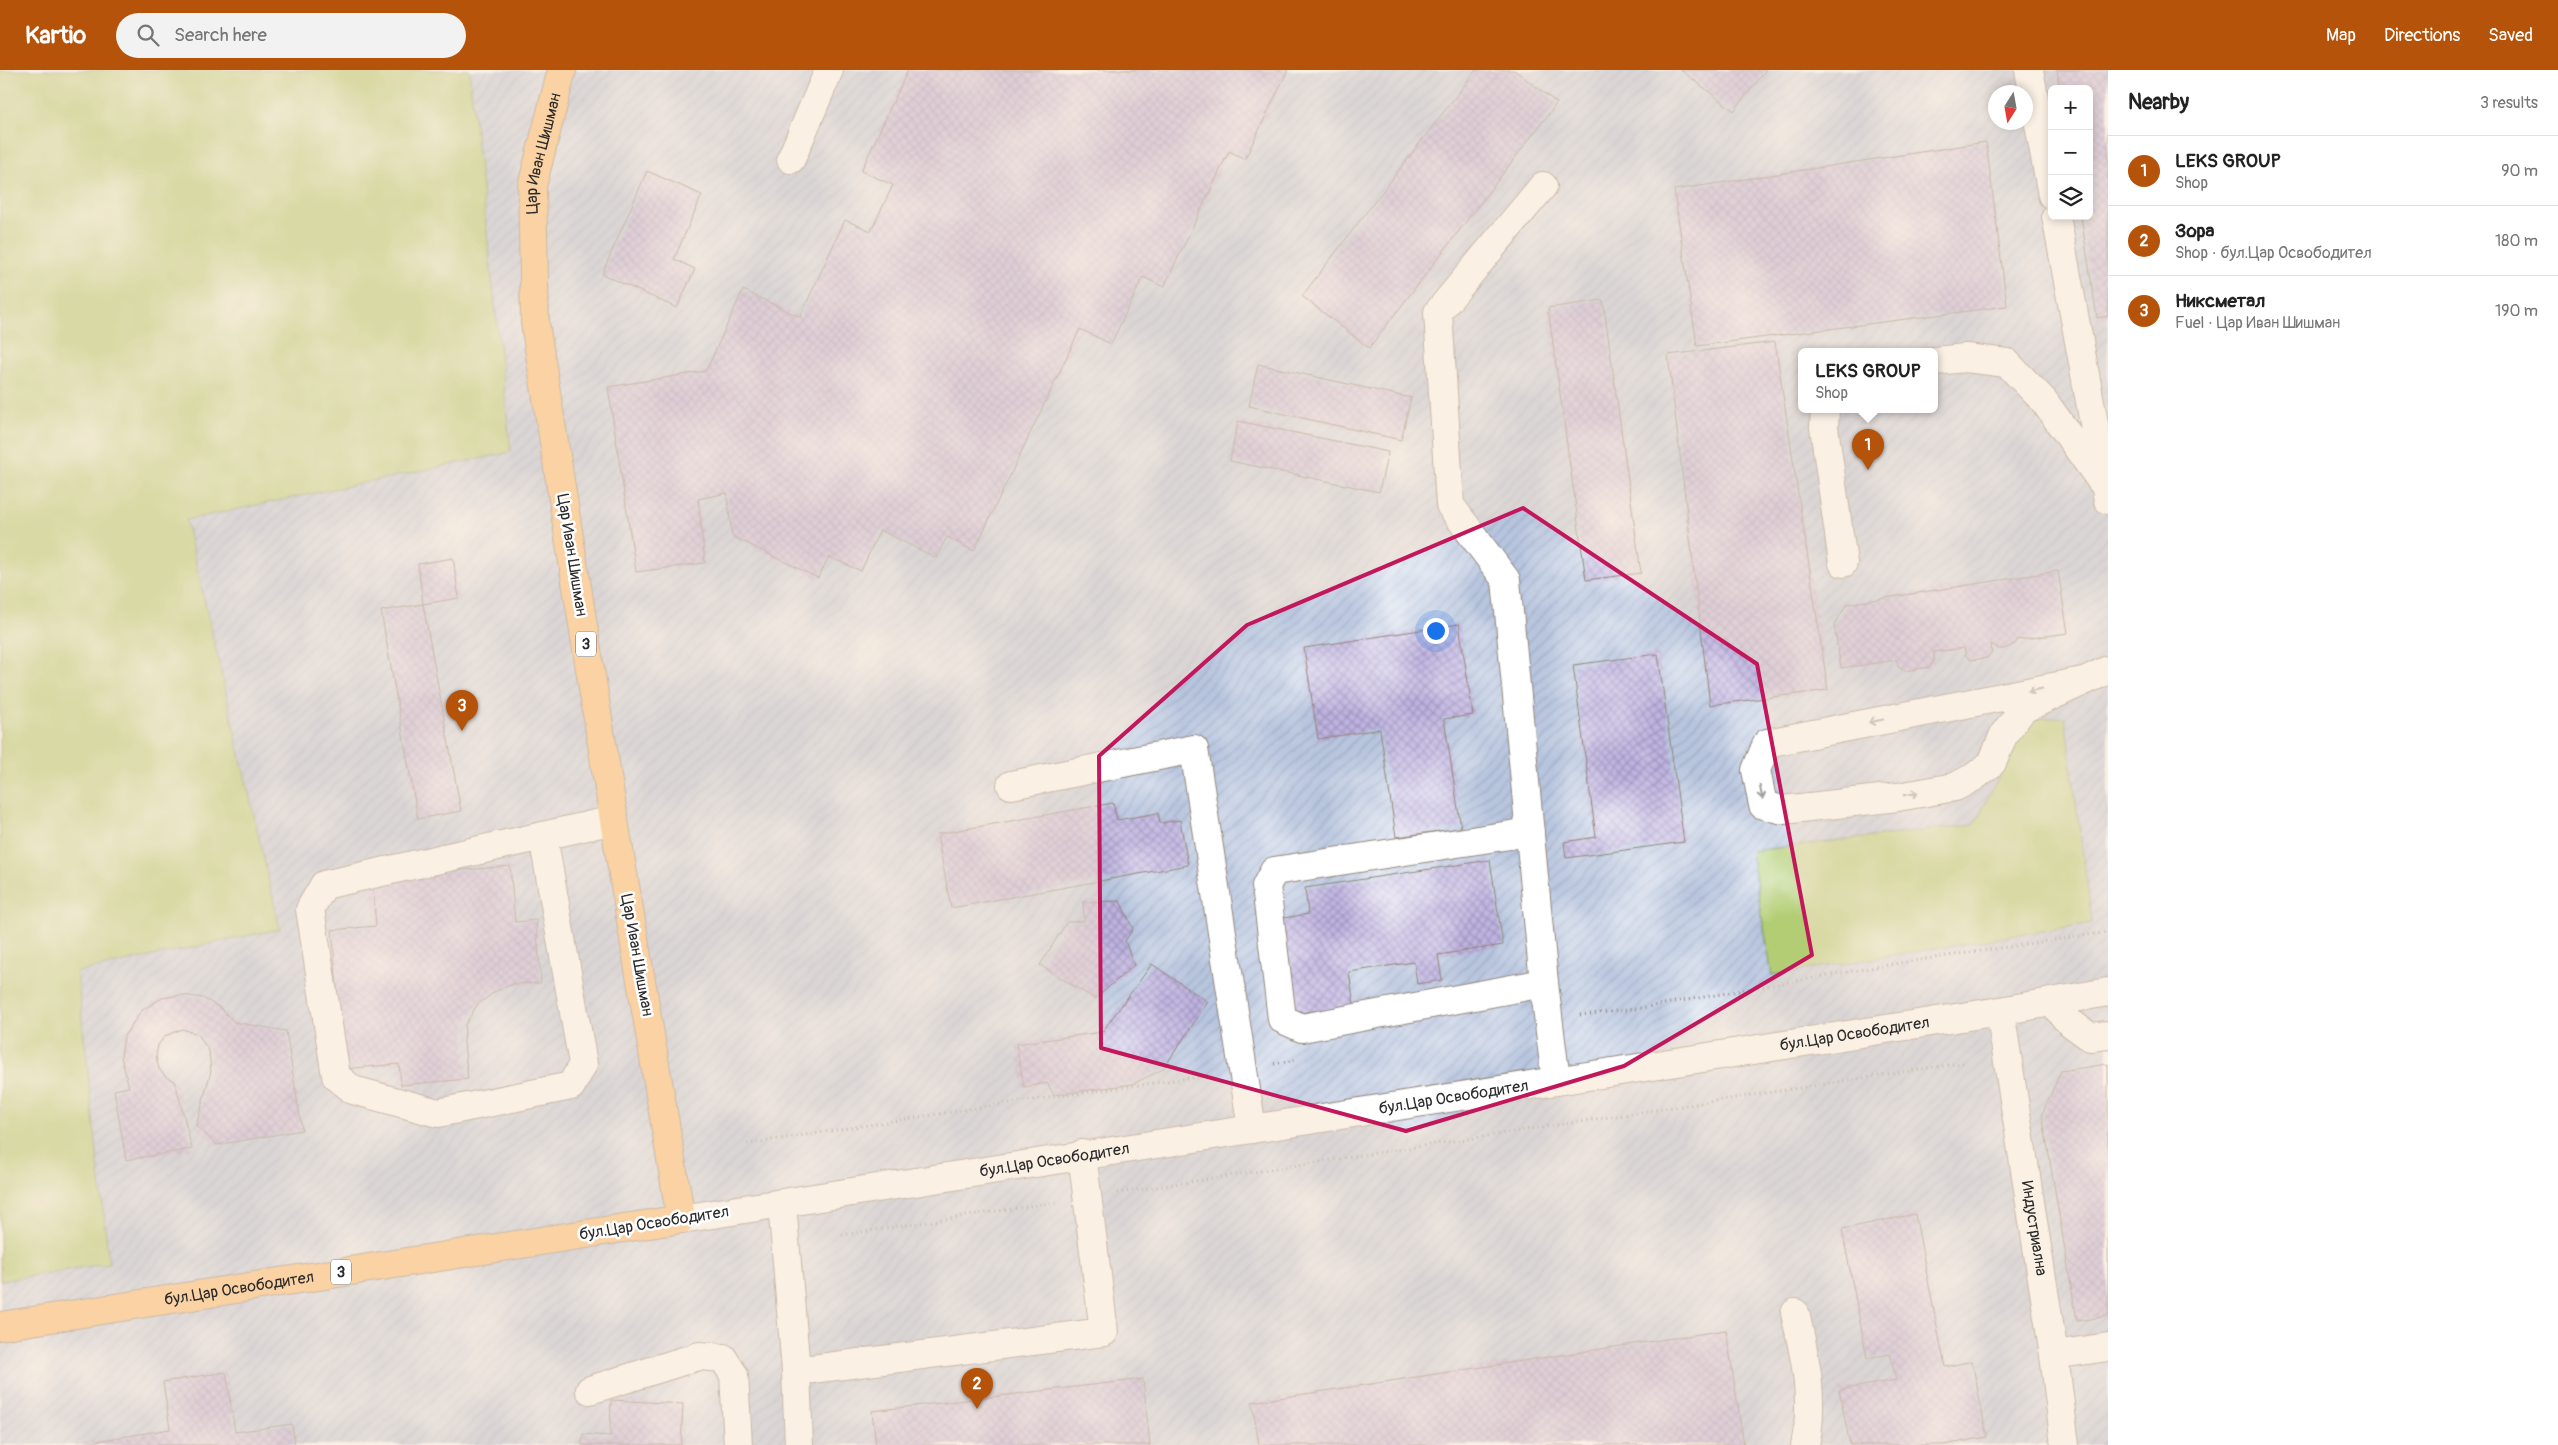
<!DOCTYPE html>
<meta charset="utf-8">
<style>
:root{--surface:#fff;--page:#f2f2f2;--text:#222;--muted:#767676;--line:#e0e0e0;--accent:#b45309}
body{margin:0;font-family:Pangolin,sans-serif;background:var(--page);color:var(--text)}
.controls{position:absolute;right:15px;top:15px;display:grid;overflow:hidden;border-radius:8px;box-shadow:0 2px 8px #0003}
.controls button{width:45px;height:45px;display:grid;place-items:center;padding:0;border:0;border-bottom:1px solid var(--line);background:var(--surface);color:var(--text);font:25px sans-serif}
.compass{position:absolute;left:1988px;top:15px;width:45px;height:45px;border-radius:50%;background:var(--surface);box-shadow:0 2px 8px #0003;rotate:191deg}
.you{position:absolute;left:1435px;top:560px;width:18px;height:18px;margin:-12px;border:4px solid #fff;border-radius:50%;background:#1a73e8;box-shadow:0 0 0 8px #1a73e833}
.badge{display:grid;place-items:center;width:32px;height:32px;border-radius:50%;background:var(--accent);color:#fff;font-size:16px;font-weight:700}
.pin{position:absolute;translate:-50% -41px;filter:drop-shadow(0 1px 2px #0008)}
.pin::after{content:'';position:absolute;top:26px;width:18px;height:15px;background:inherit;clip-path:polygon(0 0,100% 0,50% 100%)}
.popup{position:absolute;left:1798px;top:278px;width:140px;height:65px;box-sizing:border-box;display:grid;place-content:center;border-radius:8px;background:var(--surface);filter:drop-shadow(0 1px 4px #0005);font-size:16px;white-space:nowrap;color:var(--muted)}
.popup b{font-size:19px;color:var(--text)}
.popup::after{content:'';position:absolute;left:50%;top:100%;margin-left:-10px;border:10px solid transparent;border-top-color:var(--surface)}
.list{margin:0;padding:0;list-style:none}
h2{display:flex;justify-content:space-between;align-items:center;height:65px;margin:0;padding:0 20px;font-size:21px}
h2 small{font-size:16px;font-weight:400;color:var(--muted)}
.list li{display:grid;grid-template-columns:32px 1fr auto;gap:15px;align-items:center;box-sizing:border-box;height:70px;padding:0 20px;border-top:1px solid var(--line)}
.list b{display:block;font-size:19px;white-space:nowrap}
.list p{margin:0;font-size:16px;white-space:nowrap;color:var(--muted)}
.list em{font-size:16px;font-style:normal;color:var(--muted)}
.icon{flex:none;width:28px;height:28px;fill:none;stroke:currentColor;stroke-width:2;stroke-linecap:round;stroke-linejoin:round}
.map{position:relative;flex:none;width:2108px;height:1375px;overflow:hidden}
header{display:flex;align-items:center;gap:30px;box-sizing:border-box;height:70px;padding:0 25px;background:var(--accent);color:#fff}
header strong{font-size:24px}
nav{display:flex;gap:28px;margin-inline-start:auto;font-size:18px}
.search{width:350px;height:45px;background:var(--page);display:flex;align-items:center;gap:12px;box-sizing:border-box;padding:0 18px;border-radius:28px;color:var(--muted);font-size:19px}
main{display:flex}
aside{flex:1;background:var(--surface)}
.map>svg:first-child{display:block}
</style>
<header>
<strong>Kartio</strong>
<div class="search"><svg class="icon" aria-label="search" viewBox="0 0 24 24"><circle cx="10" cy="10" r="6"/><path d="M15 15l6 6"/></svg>Search here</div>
<nav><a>Map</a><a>Directions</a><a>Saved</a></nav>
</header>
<main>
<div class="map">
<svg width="2108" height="1375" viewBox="0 0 2108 1375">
<defs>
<pattern id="industrial-furrows" width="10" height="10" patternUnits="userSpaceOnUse" patternTransform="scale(1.25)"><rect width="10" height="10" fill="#b7c5de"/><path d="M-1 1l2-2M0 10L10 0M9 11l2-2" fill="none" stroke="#9ea9bf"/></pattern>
<pattern id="building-cross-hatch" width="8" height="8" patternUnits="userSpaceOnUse" patternTransform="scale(1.25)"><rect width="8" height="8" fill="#bfb3e1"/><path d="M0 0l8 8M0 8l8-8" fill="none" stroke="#9b92b7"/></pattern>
</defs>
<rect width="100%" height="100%" fill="#fff"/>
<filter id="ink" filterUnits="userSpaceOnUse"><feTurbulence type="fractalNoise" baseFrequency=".02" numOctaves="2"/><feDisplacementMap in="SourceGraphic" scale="10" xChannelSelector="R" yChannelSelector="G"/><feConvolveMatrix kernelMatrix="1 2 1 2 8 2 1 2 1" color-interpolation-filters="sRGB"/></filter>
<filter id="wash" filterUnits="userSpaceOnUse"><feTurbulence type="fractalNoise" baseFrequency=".0096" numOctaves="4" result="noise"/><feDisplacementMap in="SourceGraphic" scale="20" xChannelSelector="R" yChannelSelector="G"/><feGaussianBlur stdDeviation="1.12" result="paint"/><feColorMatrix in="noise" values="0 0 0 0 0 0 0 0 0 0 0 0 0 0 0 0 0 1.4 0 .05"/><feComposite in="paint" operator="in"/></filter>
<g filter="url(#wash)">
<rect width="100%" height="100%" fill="#f7e3cd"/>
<!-- industrial -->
<path fill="url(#industrial-furrows)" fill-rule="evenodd" d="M469 0H2108V1375H0V1211L109 1192 77 902 280 859 186 450 511 382ZM2052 19H2089V146H2052ZM1996 22H2026V52H1996ZM1802 281H1934V339H1802Z"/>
<!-- grass -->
<g fill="#b2cd73" stroke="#6e7c4f">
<path d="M0 0H469L511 382 186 450 280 859 77 902 109 1193 0 1211Z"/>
<path d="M2065 647 2092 853 1772 905 1751 781 1974 755 2028 649Z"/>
</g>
<g id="blocks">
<!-- building -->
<g fill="url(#building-cross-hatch)">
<path d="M908 0H1288L1245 89 1229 81 1164 217 1143 207 1111 274 1080 259 974 481 947 467 936 488 880 460 861 501 829 487 818 508 732 466 727 423 698 429 705 493 636 502 608 317 706 301 743 220 800 247 845 150 871 161 893 115 861 101Z"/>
<path d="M1476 0H1514L1557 33 1369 278 1302 226Z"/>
<path d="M1681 0H1766L1734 41Z"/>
<path d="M2057 0H2108V246L2097 248 2081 146H2089V19H2060Z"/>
<path d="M1986 72 2007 236 1697 276 1674 120Z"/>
<path d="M647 101 702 125 674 189 695 199 677 238 602 204Z"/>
<path d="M1603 230 1641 503 1586 510 1548 238Z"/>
<path d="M1775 272 1828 620 1710 635 1668 285Z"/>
<path d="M1258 294 1411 328 1401 370 1249 336Z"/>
<path d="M1238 351 1388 382 1379 422 1230 391Z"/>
<path d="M453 488 459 528 423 534 418 494Z"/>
<path d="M2058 501 2068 563 2017 570 2015 574 2004 579H1999L1991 574 1992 582 1987 588 1971 590 1966 586 1964 578 1934 582V591L1930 597 1905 601 1898 597 1897 590 1841 598 1834 555 1847 534Z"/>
<path d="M423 534 461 741 418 749 381 541Z"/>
<path d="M1459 554 1473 645 1444 649 1461 758 1396 767 1380 659 1318 669 1304 578Z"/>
<path d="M1658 584 1684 772 1566 788 1564 772 1596 767 1573 595Z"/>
<path d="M1113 733 1117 750 1158 743 1160 753 1180 750 1188 795 951 838 937 764Z"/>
<path d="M1490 790 1503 875 1438 885 1442 910 1417 914 1414 892 1349 902 1354 935 1293 944 1278 849 1308 844 1305 818Z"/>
<path d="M510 796 515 852 536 850 541 913 513 914 496 921 477 935 465 955 464 973 468 1009 401 1015 399 994 344 999 332 860 376 856 372 808Z"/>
<path d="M1120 831 1133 859 1125 871 1134 895 1095 929 1040 895 1067 852 1084 851 1083 832Z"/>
<path d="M1152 894 1208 932 1163 999 1133 1014 1054 1025 1047 1013 1024 1017 1016 974 1102 962Z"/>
<path d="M182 925 203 928 219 937 234 952 286 961 302 1060 217 1075 196 1056 211 1001 209 981 198 964 182 959 165 966 158 975 156 986 159 999 166 1007 175 1011 192 1079 126 1090 114 1020 129 1017 121 987 124 966 142 940 162 928Z"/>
<path d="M2108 994V1246L2077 1251 2042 1044 2061 1001Z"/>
<path d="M1915 1144 1945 1297 1972 1291 1987 1367 1944 1375H1850L1839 1320 1896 1310 1890 1284 1867 1288 1842 1159Z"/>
<path d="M1726 1260 1744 1375H1259L1252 1332Z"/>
<path d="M226 1302 235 1362 292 1354 295 1375H73L170 1359 163 1312Z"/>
<path d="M1143 1309 1150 1375H876L872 1341Z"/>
<path d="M611 1330 683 1334 681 1375H582L583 1364 610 1366Z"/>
</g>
</g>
</g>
<g filter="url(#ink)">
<use href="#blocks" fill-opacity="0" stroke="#91877c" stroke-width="1"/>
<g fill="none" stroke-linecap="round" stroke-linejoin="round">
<!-- minor casing -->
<g stroke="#91877c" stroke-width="30">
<g id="minor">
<path d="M2029 0 2052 125"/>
<path d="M791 89 829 0"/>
<path d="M1543 116 1438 242 1450 435 1506 510 1544 913 1556 1011"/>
<path d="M2056 146 2108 430"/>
<path d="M1934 291 1966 288 2007 293 2044 331 2101 411"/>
<path d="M1825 339 1824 357 1843 493"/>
<path d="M2083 611 1767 673 1756 700 1763 735 1783 740 1898 727 1955 717 1974 707 1992 693 2004 664 2023 639 2108 600"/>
<path d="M1011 715 1194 679 1252 1059"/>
<path d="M1530 762 1274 801 1266 816 1282 949 1302 958 1544 913"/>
<path d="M543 766 583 994 571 1016 438 1043 353 1020 336 1006 310 839 324 815 614 750"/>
<path d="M2052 932 2068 951 2090 967 2108 965"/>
<path id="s1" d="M2000 941 2054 1285 2065 1375"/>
<path d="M782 1133 796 1301 799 1375"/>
<path id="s2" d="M681 1149 2000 941 2108 922"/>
<path d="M1795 1243C1805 1286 1815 1331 1805 1375"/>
<path d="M2054 1285 2108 1277"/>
<path d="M796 1301 1104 1262 1082 1084"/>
<path d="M590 1320 699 1286 723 1288 734 1305 738 1375"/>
</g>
</g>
<!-- major casing -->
<g stroke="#91877c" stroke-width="30">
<g id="major">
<path id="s3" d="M0 1256 681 1149 614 750 535 253 532 116 562 0"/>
</g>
</g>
<!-- path -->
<g stroke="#91877c" stroke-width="3" stroke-dasharray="1 4" stroke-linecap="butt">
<path d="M1580 945 1635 939 1893 894 2108 862"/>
<path d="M1274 994 1295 990"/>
<path d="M747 1074 1002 1034 1212 1005"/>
<path d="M1117 1123 1967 992"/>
<path d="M842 1165 1057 1132"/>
</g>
<!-- minor -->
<use href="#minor" stroke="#fff" stroke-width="28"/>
<!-- major -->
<use href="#major" stroke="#fcbd6f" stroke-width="28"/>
</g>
<!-- one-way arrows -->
<defs><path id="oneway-shaft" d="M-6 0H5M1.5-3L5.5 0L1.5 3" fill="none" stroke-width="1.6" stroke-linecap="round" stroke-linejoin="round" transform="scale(1.25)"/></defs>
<g stroke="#a0a0a0">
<use href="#oneway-shaft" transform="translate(2035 620) rotate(169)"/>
<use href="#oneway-shaft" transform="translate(1876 651) rotate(169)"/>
<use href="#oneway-shaft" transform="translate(1761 722) rotate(79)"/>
<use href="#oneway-shaft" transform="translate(1911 724) rotate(-10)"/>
</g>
</g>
<!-- marked area -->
<path d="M0 0H2108V1375H0ZM1523 438 1757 594 1812 885 1624 996 1406 1061 1101 978 1099 686 1247 555Z" fill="#f7e3cd" fill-opacity=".55" fill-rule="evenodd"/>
<path fill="none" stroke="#c2185b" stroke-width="4" stroke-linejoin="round" d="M1523 438 1757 594 1812 885 1624 996 1406 1061 1101 978 1099 686 1247 555Z"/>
<g text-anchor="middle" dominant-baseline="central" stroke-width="5" stroke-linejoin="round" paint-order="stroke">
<!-- shield labels -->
<g fill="#fff" stroke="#6b6b6b" stroke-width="1">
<rect x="576" y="561.5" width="20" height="25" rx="4"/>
<rect x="331" y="1189.5" width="20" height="25" rx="4"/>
</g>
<g font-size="15" font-weight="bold" fill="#2b2b2b">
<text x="586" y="574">3</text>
<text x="341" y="1202">3</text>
</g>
<!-- street labels -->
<g font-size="16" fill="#2b2b2b" stroke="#fff">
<text stroke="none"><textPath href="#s3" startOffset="1768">Цар Иван Шишман</textPath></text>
<text transform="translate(572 485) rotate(81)">Цар Иван Шишман</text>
<text transform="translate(637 885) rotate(80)">Цар Иван Шишман</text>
<text stroke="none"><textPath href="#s2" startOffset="1188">бул.Цар Освободител</textPath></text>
<text stroke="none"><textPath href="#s2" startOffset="782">бул.Цар Освободител</textPath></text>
<text stroke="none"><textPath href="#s2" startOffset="378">бул.Цар Освободител</textPath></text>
<text transform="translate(654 1153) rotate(-9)">бул.Цар Освободител</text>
<text stroke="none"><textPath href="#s1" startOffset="220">Индустриална</textPath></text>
<text stroke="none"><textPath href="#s3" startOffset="242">бул.Цар Освободител</textPath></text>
</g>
</g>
</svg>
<div class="controls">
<button>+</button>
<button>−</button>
<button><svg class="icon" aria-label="layers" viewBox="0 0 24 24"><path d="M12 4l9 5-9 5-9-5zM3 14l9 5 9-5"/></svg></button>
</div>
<svg class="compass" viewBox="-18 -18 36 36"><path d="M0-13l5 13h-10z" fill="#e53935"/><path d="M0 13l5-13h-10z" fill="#767676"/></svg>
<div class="you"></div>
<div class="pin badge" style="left:1868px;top:400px">1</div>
<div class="popup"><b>LEKS GROUP</b>Shop</div>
<div class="pin badge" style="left:977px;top:1339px">2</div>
<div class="pin badge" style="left:462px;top:661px">3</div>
</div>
<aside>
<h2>Nearby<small>3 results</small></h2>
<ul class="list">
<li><span class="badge">1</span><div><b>LEKS GROUP</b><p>Shop</p></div><em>90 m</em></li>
<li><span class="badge">2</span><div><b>Зора</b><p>Shop · бул.Цар Освободител</p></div><em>180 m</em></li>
<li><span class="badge">3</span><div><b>Никсметал</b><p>Fuel · Цар Иван Шишман</p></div><em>190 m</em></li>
</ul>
</aside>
</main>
